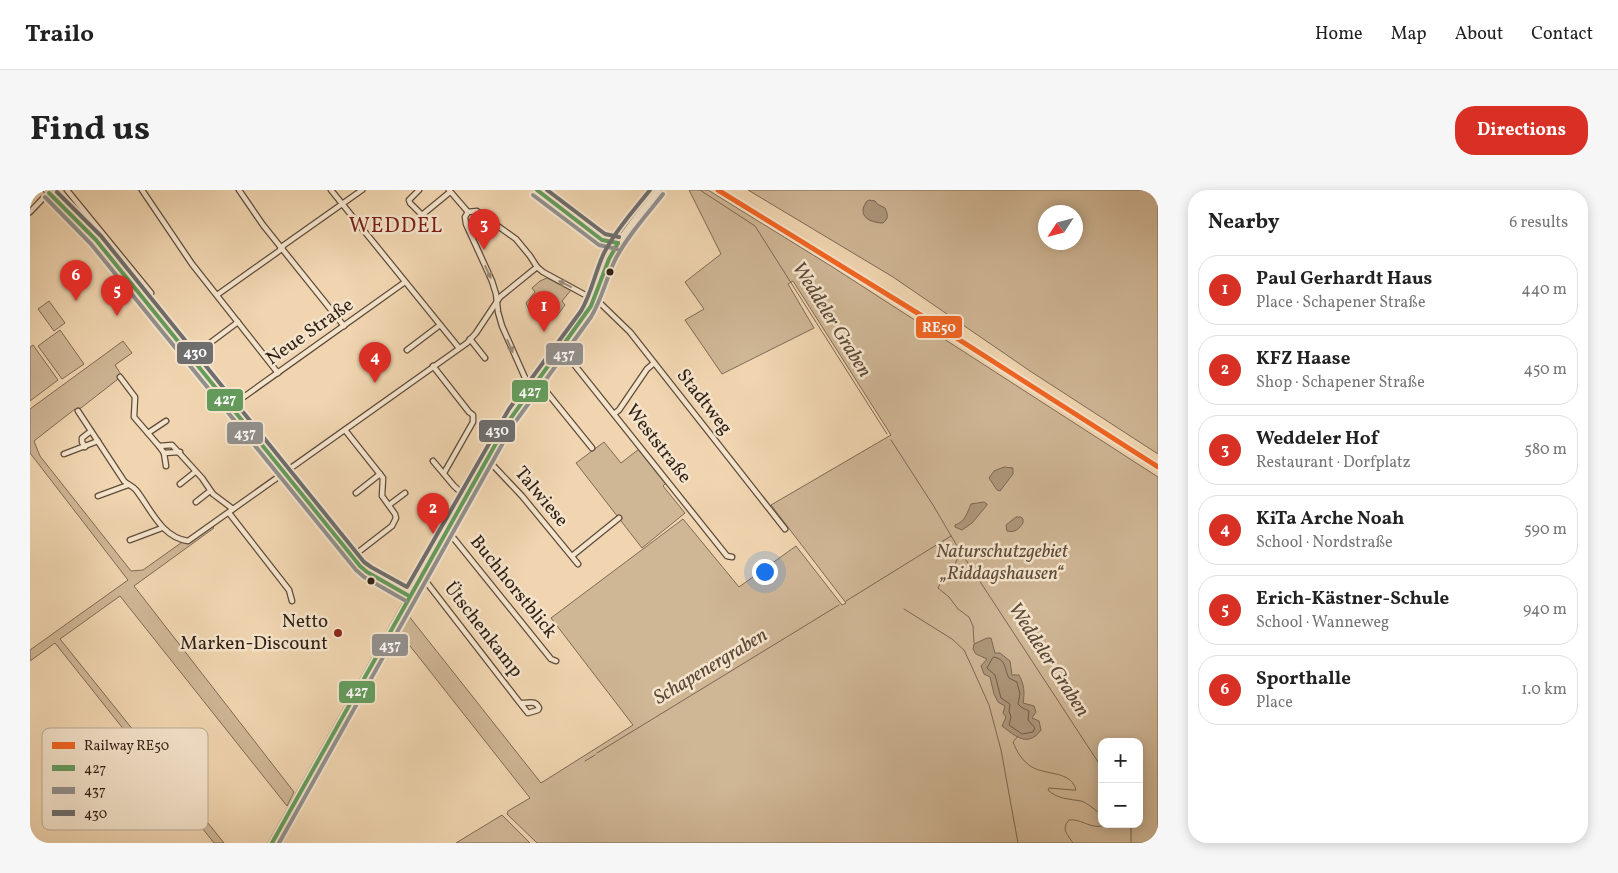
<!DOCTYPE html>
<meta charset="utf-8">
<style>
:root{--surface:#fff;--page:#f6f6f6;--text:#222;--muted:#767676;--line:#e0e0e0;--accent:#d93025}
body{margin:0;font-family:Vollkorn,serif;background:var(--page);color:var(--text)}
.controls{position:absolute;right:15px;bottom:15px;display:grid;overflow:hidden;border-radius:10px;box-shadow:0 2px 12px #0003}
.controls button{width:45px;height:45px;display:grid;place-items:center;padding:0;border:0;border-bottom:1px solid var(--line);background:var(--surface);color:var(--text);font:25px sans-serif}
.compass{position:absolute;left:1008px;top:15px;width:45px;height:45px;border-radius:50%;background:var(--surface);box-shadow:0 2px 12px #0003;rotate:234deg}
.you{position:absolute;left:734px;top:381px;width:18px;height:18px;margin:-12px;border:4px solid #fff;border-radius:50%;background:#1a73e8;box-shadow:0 0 0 8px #1a73e833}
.badge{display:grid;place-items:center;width:32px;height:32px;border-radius:50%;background:var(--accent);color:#fff;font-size:16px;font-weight:700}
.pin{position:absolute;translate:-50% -41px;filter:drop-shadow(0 1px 2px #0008)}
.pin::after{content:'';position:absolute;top:26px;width:18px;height:15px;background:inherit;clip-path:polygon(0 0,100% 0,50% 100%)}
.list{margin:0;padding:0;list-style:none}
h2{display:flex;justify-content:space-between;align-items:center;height:65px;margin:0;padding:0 20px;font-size:21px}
h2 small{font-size:16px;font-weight:400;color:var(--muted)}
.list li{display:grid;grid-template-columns:32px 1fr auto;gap:15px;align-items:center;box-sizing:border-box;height:70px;margin:0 10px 10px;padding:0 10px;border:1px solid var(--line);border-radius:20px}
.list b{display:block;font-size:19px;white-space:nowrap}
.list p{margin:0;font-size:16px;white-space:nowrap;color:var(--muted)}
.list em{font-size:16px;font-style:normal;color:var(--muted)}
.map{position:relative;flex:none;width:1128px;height:653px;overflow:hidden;border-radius:20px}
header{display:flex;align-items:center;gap:30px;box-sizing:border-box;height:70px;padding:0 25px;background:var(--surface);border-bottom:1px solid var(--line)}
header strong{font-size:24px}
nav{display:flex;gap:28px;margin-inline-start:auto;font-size:18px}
.intro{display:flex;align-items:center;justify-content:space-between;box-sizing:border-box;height:120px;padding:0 30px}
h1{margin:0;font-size:35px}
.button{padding:12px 22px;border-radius:20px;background:var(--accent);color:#fff;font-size:18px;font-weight:700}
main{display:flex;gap:30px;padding:0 30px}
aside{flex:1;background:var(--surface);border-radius:20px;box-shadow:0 2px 12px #0003}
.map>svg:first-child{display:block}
</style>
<header>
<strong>Trailo</strong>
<nav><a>Home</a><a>Map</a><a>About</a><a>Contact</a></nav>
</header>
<div class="intro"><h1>Find us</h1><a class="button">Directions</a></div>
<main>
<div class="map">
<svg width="1128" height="653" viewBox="0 0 1128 653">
<rect width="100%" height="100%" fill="#f0d5b0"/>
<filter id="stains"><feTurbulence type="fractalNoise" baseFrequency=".004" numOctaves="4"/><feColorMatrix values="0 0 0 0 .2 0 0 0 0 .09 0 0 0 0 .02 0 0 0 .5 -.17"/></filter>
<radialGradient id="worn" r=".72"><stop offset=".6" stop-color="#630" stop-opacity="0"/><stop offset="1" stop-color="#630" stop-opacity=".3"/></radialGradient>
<!-- green -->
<g fill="#cfb695" stroke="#7e6a54" fill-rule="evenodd">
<path d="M659 0H678L801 76 1128 287V653H507L477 624 478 621 500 608 369 442 378 425 511 593 603 535 521 428 653 329 709 397 766 356 812 415 816 413 741 315 861 245 763 91 758 94 784 138 692 184 655 130 674 119 655 92 691 64ZM1072 552H1109V634H1072Z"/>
<path d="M718 0H1128V264L1000 181 863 87ZM1016 22H1046V52H1016Z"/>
<path d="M517 88 541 100 532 111 535 115 526 127H504L503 122H500L496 113 505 102 502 98 510 91Z"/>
<path d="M19 111 35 133 24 141 8 119Z"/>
<path d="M30 140 54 174 32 189 8 156Z"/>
<path d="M93 151 102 163 85 175 92 186 47 221 45 219 4 251 10 266 101 381 113 380 179 333 184 338 104 396 264 602 257 616 90 406 30 449 194 653H184L25 453 0 471V460L98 390 0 263V219Z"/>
<path d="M3 155 28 190 0 211V157Z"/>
<path d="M574 252 591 273 609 259 636 293 633 296 655 323 612 358 546 273Z"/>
<path d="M472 625 500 653H426Z"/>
</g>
<!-- water -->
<g fill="#ae977b" stroke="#7b6752">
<path d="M839 10 845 11 847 14 855 18C858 25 859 28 853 33 846 33 832 30 833 20 833 17 835 15 836 12Z"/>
<path d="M974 277 983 278V284L970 301 967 300 959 288 964 281Z"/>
<path d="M954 312 957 314V315L942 333 932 340 925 337V335C935 332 937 323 941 314Z"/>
<path d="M986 327H991L993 329V333C989 339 985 343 977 341L976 335Z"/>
<path d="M957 448H961L965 463H970L980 471 982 485H989C994 494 995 503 993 513L1004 516 1006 522 1002 528 1009 531 1011 540C998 558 985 546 972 536L976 527 973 523 975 516 968 512 964 504 960 487 954 484 951 476 957 469 946 464 943 459 944 454Z"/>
</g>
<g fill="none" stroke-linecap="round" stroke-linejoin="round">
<!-- shore -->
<path stroke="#6e5b48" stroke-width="1" d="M964 467C977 470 974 479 979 488L987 492 990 504 988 514 991 517 999 521 998 530 1005 538 1003 542 992 544 979 535 981 527 979 521 980 514 971 508 965 485 957 478 962 469Z"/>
<!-- stream -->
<g stroke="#7b6752" stroke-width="1">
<path d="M670 0 725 36 857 244"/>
<path d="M861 250 903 315 930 361 1072 578"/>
<path d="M930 361 923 380 912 390 908 398 919 407 928 419 939 427 943 436 944 453"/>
<path d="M816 411 921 346"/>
<path d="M874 419 922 449 934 460 941 475 959 515 971 560 988 653"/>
<path d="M988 546 983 552C987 562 992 571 1002 577 1015 585 1042 581 1046 600H1043L1019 598 1018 600C1027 609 1040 609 1051 611 1058 613 1066 621 1072 625"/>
<path d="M567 563 809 415"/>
<path d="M555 571 565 565"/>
<path d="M1101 634V653"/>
<path d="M1043 653C1037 644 1031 639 1039 630 1052 628 1063 642 1076 634"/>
</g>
<!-- minor casing -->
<g stroke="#5e4c3b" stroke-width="7">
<g id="minor">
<path d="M16 0 27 13 66 50 330 376 337 382 379 406"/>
<path d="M37 0 121 103"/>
<path d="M112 0 162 74 248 183"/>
<path d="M209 0 233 35 314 136"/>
<path d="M301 0 429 158"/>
<path d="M389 0 379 10 380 13 392 25 420 2"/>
<path d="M419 0 438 22"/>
<path d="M507 0 572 50 583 61"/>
<path d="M0 22 21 0"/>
<path d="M438 22 447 21 486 49 500 66 507 77 513 82 570 113 600 142 755 339"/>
<path d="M438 22 435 27 436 34 462 91 466 104 468 122 472 136 496 190 502 197"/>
<path d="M572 50 588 53"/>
<path d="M187 105 249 61 254 55 332 0"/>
<path d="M440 149 455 168"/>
<path d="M531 158 697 366 702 367"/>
<path d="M377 160 410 135"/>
<path d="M168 162 208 132"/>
<path d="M403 176 439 222 443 225V232L414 283"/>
<path d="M90 187 105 207 104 227 129 256 142 255 172 288 183 304 203 319"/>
<path d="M507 190 562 258"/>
<path d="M201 216 375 92"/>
<path d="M48 221 94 291C98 295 103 296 106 300 121 319 131 347 158 351L437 153 446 143 470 107 507 77"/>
<path d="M584 224 589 220 617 179 624 173"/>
<path d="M315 240 353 288 352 306 365 324 366 328 362 336 322 367"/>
<path d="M118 243 136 231"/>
<path d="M129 256 134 263 150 262"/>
<path d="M55 257 52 252V248L61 241"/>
<path d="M134 263 136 276"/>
<path d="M34 264 68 251"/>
<path d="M457 269 492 306 548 374"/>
<path d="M403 271 424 296 436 307"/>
<path d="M150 294 165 282"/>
<path d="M326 303 350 284"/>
<path d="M68 306 98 295"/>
<path d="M166 312 180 301"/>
<path d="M359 315 375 303"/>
<path d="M199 323 259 400 262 411"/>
<path d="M417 340 521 469 526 471"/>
<path d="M100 350 132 338"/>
<path d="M542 366 589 328"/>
<path d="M390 387 394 389 490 513C499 514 505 509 509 518L508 520 498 523 490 513"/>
</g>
</g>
<!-- tertiary casing -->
<g stroke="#5e4c3b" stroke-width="8">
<path id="tertiary" d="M242 653 478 232 556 124C568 106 571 85 580 66 593 42 612 21 628 0"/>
</g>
<!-- minor -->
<use href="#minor" stroke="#f5e4cc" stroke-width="4.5"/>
<!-- tertiary -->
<use href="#tertiary" stroke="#f5e4cc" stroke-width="5.5"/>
<!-- bus-1 casing -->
<g stroke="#f5e4cc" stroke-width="8">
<g id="bus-1">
<path d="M507 0 572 50 588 53"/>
<path d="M19 3 66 50 330 376 337 382 379 406"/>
<path d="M242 653 478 232 561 116 579 69 588 53"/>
</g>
</g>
<!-- bus-2 casing -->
<g stroke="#f5e4cc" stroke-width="8">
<g id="bus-2">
<path d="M503 5 569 55 587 59"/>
<path d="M15 7 61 54 326 380 334 387 376 411"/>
<path d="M249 653 483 235 561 127C572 109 576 89 585 70 597 46 617 25 633 4"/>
</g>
</g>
<!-- bus-3 casing -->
<g stroke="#f5e4cc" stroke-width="8">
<g id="bus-3">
<path d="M517 0 575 44 589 47"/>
<path d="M27 2 71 46 334 372 341 377 377 397 479 219 551 121C562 102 565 82 574 63 586 40 604 20 620 0"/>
</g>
</g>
<!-- bus-1 -->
<use href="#bus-1" stroke="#649c5d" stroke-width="4"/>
<!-- bus-2 -->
<use href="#bus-2" stroke="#92908e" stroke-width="4"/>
<!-- bus-3 -->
<use href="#bus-3" stroke="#6e6e6e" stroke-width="4"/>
<!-- rail-1 casing -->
<g stroke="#f5e4cc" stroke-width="9">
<path id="rail-1" d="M688 0 889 124 1128 277"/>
</g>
<!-- rail-1 -->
<use href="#rail-1" stroke="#f26522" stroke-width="5"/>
</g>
<!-- one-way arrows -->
<defs><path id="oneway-solid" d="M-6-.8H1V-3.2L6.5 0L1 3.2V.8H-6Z" transform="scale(1.25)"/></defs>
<g fill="#9b8b79">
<use href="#oneway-solid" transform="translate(458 82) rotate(65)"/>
<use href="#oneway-solid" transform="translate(535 94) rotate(-154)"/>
<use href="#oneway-solid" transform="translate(480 156) rotate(66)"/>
</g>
<!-- markers -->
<g fill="#2e1f14" stroke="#f5e4cc" stroke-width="2">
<circle cx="580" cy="82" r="4.5"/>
<circle cx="341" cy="391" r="4.5"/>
</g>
<circle fill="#8f2418" stroke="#f5e4cc" stroke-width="2" cx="308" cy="443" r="5"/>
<g text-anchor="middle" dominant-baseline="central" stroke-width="5" stroke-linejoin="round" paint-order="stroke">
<!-- street labels -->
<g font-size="19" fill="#2e1f14" stroke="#f5e4cc">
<text transform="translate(280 142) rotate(-35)">Neue Straße</text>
<text transform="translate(674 212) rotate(52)">Stadtweg</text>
<text transform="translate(628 254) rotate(52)">Weststraße</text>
<text transform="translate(511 307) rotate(50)">Talwiese</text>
<text transform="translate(483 397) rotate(51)">Buchhorstblick</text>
<text transform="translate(453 440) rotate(52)">Ütschenkamp</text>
</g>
<!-- park labels -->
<g font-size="19" font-style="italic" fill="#5e4c3b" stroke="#f5e4cc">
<text x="972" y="362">Naturschutzgebiet<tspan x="972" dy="22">„Riddagshausen“</tspan></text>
</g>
<!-- poi labels -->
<g font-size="19" fill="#2e1f14" stroke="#f5e4cc" text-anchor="end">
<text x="298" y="432">Netto<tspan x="298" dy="22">Marken-Discount</tspan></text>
</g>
<!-- water labels -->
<g font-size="20" font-style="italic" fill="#5b4938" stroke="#f5e4cc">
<text transform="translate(801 130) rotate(58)">Weddeler Graben</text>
<text transform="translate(1018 470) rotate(57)">Weddeler Graben</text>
<text transform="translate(681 477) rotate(-31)">Schapenergraben</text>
</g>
<!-- quarter labels -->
<g font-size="21" letter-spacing="1" fill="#7a1f14" stroke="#f5e4cc">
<text x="366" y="36">WEDDEL</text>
</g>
</g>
<!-- legend -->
<rect x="12" y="538" width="166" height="102" rx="8" fill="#f5e4cc" stroke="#b9a995" stroke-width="1"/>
<rect x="22" y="552" width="23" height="7" fill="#f26522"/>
<rect x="22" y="575" width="23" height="6" fill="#649c5d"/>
<rect x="22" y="597" width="23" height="7" fill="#92908e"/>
<rect x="22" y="620" width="23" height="6" fill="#6e6e6e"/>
<g font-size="14" fill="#2e1f14">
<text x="54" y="560">Railway RE50</text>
<text x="54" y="583">427</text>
<text x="54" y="605">437</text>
<text x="54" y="628">430</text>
</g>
<g stroke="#f5e4cc" stroke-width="2">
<rect x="885" y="125" width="48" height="24" rx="5" fill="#f26522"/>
<rect x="146" y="151" width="38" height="24" rx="5" fill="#6e6e6e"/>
<rect x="515" y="152" width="39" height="24" rx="5" fill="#92908e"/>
<rect x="481" y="189" width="38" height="24" rx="5" fill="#649c5d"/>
<rect x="176" y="198" width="38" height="24" rx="5" fill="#649c5d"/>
<rect x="448" y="229" width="38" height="24" rx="5" fill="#6e6e6e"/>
<rect x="196" y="231" width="38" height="24" rx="5" fill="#92908e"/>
<rect x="341" y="443" width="38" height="24" rx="5" fill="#92908e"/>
<rect x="308" y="490" width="38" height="24" rx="5" fill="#649c5d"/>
</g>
<g font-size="14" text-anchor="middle" font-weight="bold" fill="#fff">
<text x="909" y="142">RE50</text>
<text x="165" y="167">430</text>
<text x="534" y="169">437</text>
<text x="500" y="206">427</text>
<text x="195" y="214">427</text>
<text x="467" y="245">430</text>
<text x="215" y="248">437</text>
<text x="360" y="460">437</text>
<text x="327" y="506">427</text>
</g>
<rect width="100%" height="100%" filter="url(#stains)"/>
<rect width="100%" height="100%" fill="url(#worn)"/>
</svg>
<div class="controls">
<button>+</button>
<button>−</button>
</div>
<svg class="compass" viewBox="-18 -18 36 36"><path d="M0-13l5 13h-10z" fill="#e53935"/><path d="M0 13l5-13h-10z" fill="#767676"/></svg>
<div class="you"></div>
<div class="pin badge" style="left:514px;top:142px">1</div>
<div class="pin badge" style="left:403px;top:344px">2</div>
<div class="pin badge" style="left:454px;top:60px">3</div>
<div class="pin badge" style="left:345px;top:193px">4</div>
<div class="pin badge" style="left:87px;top:126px">5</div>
<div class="pin badge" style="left:46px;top:111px">6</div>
</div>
<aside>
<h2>Nearby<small>6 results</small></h2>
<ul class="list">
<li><span class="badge">1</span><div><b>Paul Gerhardt Haus</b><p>Place · Schapener Straße</p></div><em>440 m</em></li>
<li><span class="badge">2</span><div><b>KFZ Haase</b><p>Shop · Schapener Straße</p></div><em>450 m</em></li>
<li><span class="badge">3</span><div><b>Weddeler Hof</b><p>Restaurant · Dorfplatz</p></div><em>580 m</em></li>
<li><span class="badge">4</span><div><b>KiTa Arche Noah</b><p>School · Nordstraße</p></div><em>590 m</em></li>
<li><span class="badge">5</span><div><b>Erich-Kästner-Schule</b><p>School · Wanneweg</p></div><em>940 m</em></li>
<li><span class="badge">6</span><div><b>Sporthalle</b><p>Place</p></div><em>1.0 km</em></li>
</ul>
</aside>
</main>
